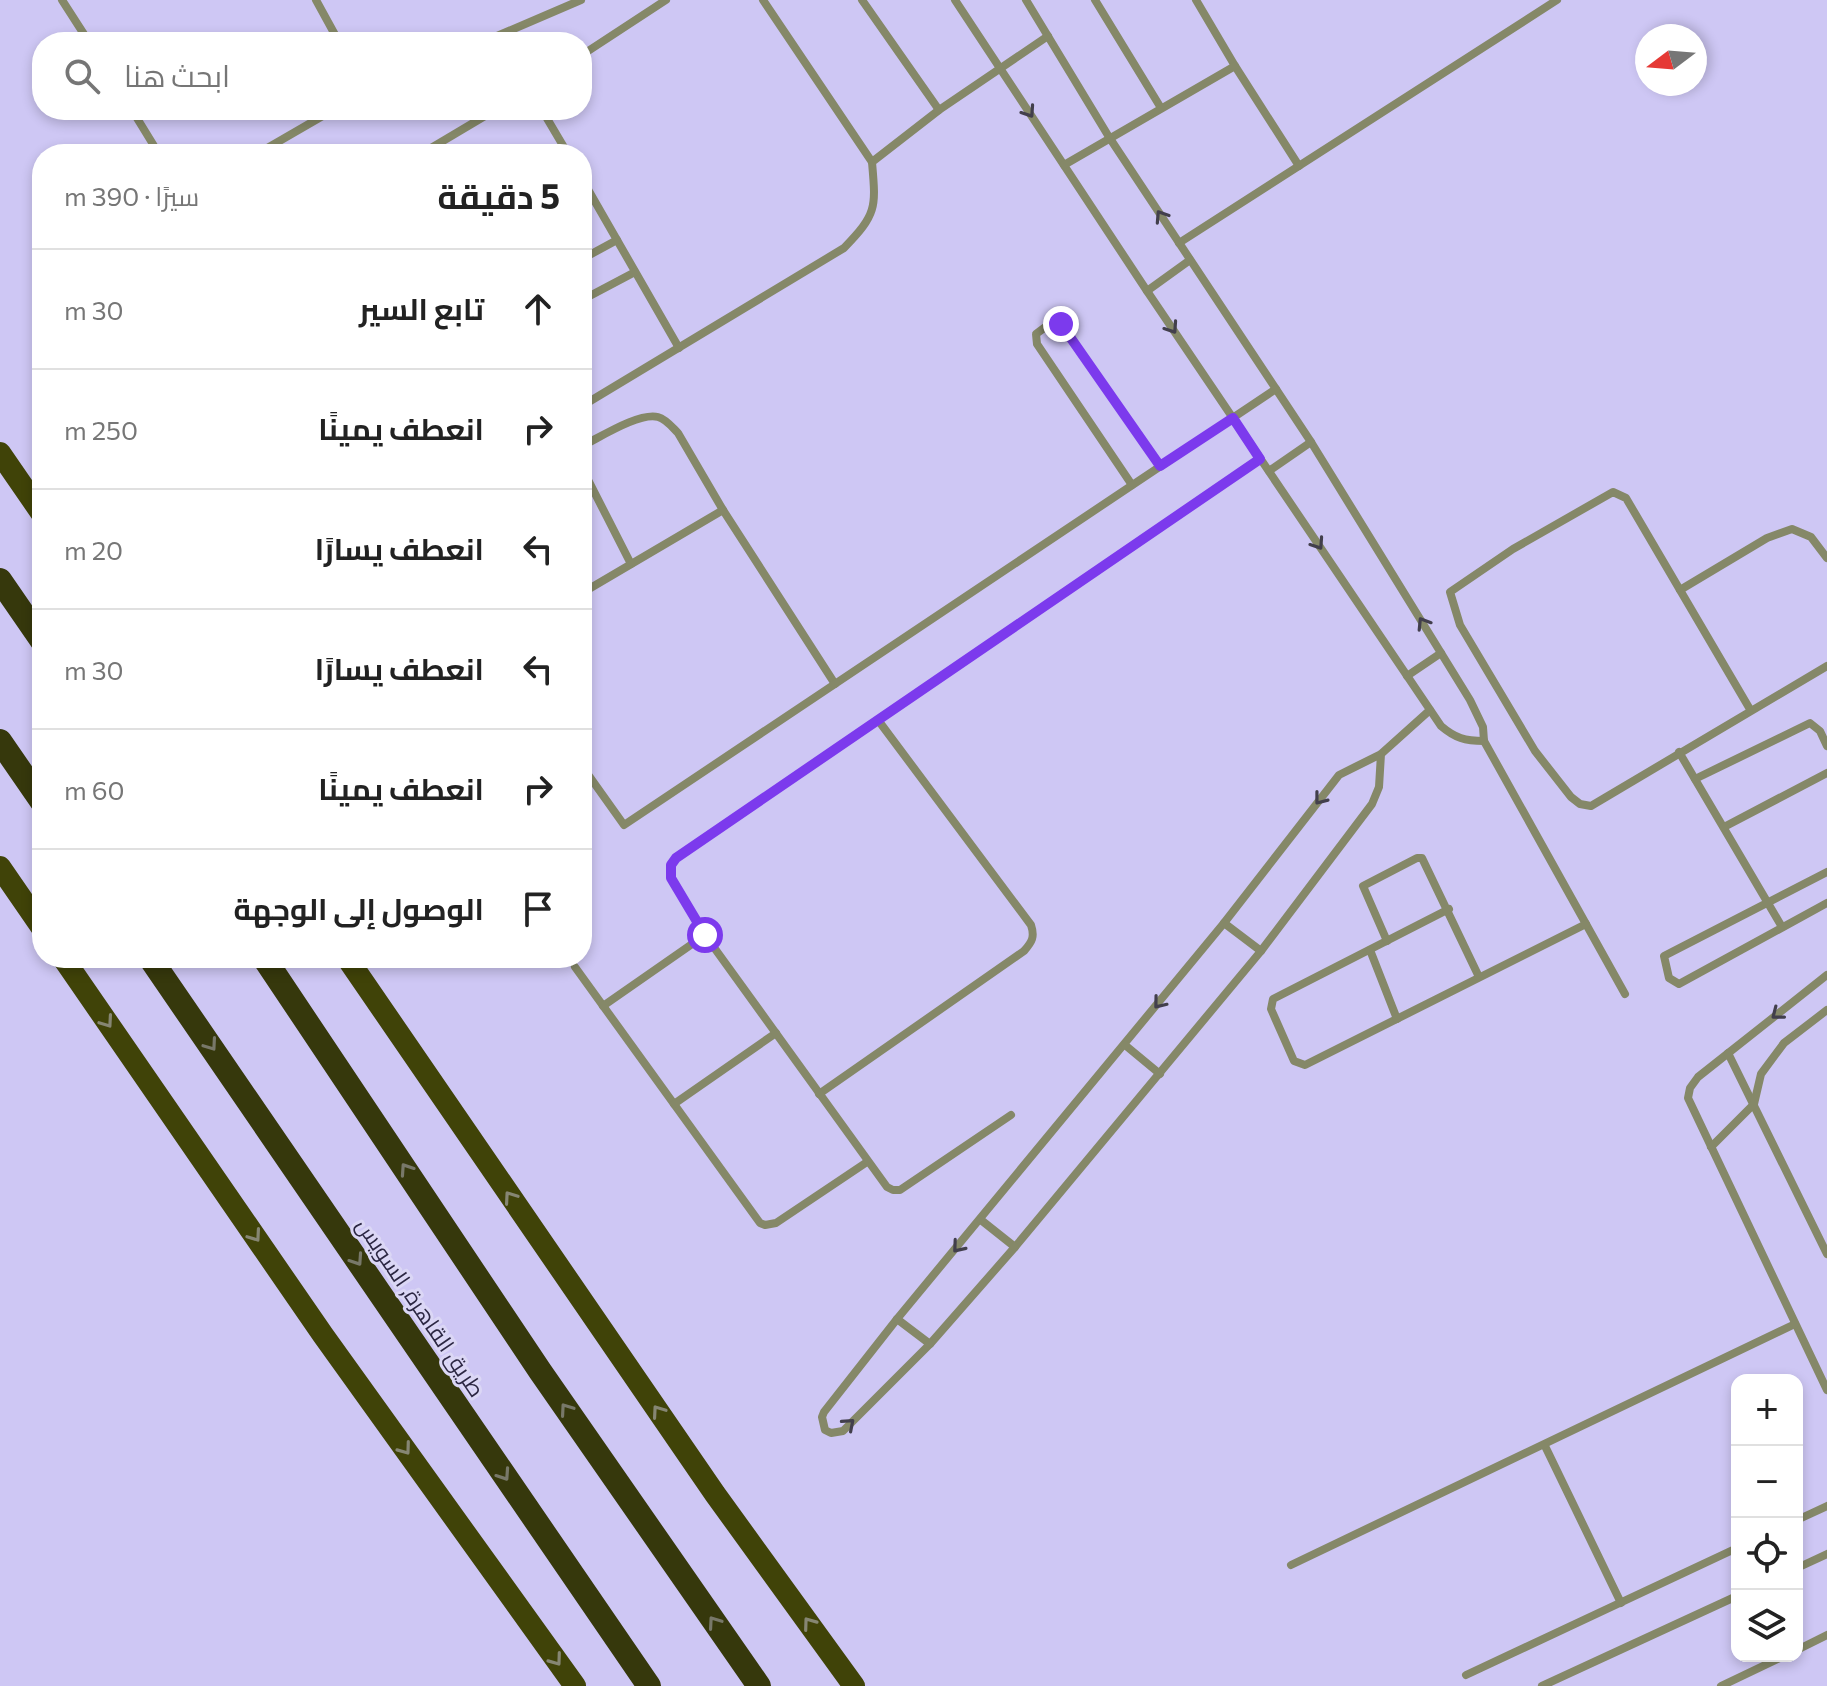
<!DOCTYPE html>
<html lang="ar">
<meta charset="utf-8">
<style>
:root{--surface:#fff;--page:#f6f6f6;--text:#222;--muted:#767676;--line:#e0e0e0}
body{margin:0;font-family:Commissioner,Cairo,sans-serif;background:var(--page);color:var(--text);direction:rtl}
.controls{position:absolute;right:24px;bottom:24px;display:grid;overflow:hidden;border-radius:16px;box-shadow:0 4px 12px #0003}
.controls button{width:72px;height:72px;display:grid;place-items:center;padding:0;border:0;border-bottom:2px solid var(--line);background:var(--surface);color:var(--text);font:40px sans-serif}
.compass{position:absolute;left:1635px;top:24px;width:72px;height:72px;border-radius:50%;background:var(--surface);box-shadow:0 4px 12px #0003;rotate:254deg}
.stop{position:absolute;width:24px;height:24px;margin:-18px;border:6px solid #7c3aed;border-radius:50%;background:#fff}
.stop.end{background:#7c3aed;border-color:#fff;box-shadow:0 2px 8px #0008}
.list{margin:0;padding:0;list-style:none}
h2{display:flex;justify-content:space-between;align-items:center;height:104px;margin:0;padding:0 32px;font-size:34px}
h2 small{font-size:26px;font-weight:400;color:var(--muted)}
.list li{display:grid;grid-template-columns:52px 1fr auto;gap:24px;align-items:center;box-sizing:border-box;height:120px;padding:0 32px;border-top:2px solid var(--line)}
.list b{display:block;font-size:30px;white-space:nowrap}
.list em{font-size:26px;font-style:normal;color:var(--muted)}
.icon{flex:none;width:44px;height:44px;fill:none;stroke:currentColor;stroke-width:2;stroke-linecap:round;stroke-linejoin:round}
.map{position:relative;flex:none;width:1827px;height:1686px;overflow:hidden;direction:ltr}
.search{position:absolute;background:var(--surface);box-shadow:0 4px 12px #0003;left:32px;top:32px;width:560px;height:88px;display:flex;align-items:center;gap:20px;box-sizing:border-box;padding:0 28px;border-radius:32px;color:var(--muted);font-size:30px}
.panel{position:absolute;background:var(--surface);box-shadow:0 4px 12px #0003;left:32px;top:144px;width:560px;height:824px;border-radius:32px;direction:rtl}
.map>svg:first-child{display:block}
</style>
<div class="map">
<svg width="1827" height="1686" viewBox="0 0 1827 1686">
<rect width="100%" height="100%" fill="#cec7f4"/>
<g fill="none" stroke-linecap="round" stroke-linejoin="round">
<!-- service -->
<g stroke="#858868" stroke-width="8">
<path d="M62 0 89 42"/>
<path d="M316 0 339 42"/>
<path d="M763 0 872 162"/>
<path d="M862 0 939 110"/>
<path d="M955 0 1147 291 1441 726C1455 738 1465 741 1484 741"/>
<path d="M1026 0 1109 137 1311 442 1470 700 1483 727 1484 741 1625 994"/>
<path d="M1095 0 1161 108"/>
<path d="M1196 0 1235 66 1299 166"/>
<path d="M483 42 581 0"/>
<path d="M582 55 666 0"/>
<path d="M132 110 159 154"/>
<path d="M542 110 568 154"/>
<path d="M257 154 333 110"/>
<path d="M421 154 495 110"/>
<path d="M1064 165 1235 66"/>
<path d="M582 179 679 348"/>
<path d="M1179 243 1557 0"/>
<path d="M582 259 617 240"/>
<path d="M1147 291 1190 260"/>
<path d="M582 300 635 272"/>
<path d="M582 406 844 248C877 214 876 208 872 162L939 110 1048 36"/>
<path d="M582 446C599 438 639 412 658 417 666 419 672 427 678 433L723 510 835 684"/>
<path d="M582 468 631 564"/>
<path d="M1269 471 1311 442"/>
<path d="M1132 485 1037 344 1036 334 1052 322 1061 324 1160 466"/>
<path d="M1680 590 1767 538 1792 529 1811 537 1827 558"/>
<path d="M582 593 723 510"/>
<path d="M1407 676 1441 653"/>
<path d="M1751 711 1626 498 1613 492 1513 549 1450 592 1460 625 1535 751 1571 797 1580 804 1591 806 1827 666"/>
<path d="M1679 752 1782 927"/>
<path d="M1381 754 1379 787 1372 804 1261 951 1015 1247 930 1344 843 1431 831 1433 825 1430 822 1417 824 1412 897 1319 1224 923 1339 775 1381 754 1430 710"/>
<path d="M582 766 624 825 1276 389"/>
<path d="M1695 779 1810 723 1820 731 1827 746"/>
<path d="M1724 827 1827 773"/>
<path d="M1827 872 1664 956 1669 978 1679 984 1827 903"/>
<path d="M1449 909 1273 999 1271 1009 1294 1061 1305 1065 1586 924"/>
<path d="M1224 923 1261 951"/>
<path d="M1387 941 1363 886 1417 858H1422L1479 977"/>
<path d="M1370 950 1397 1019"/>
<path d="M575 967 760 1223 765 1225 776 1223 867 1162"/>
<path d="M1827 975 1698 1077 1690 1088 1688 1098 1827 1390"/>
<path d="M603 1006 705 935"/>
<path d="M1125 1045 1160 1074"/>
<path d="M1728 1053 1827 1254"/>
<path d="M819 1094 1024 951C1032 942 1035 937 1031 925L878 720"/>
<path d="M674 1104 776 1033"/>
<path d="M1011 1115 900 1190H893L887 1187 705 935 671 878V865L676 858 1260 459"/>
<path d="M1711 1147 1754 1104 1761 1074 1784 1043 1827 1010"/>
<path d="M981 1220 1015 1247"/>
<path d="M897 1319 930 1344"/>
<path d="M1545 1446 1621 1603"/>
<path d="M1797 1520 1827 1506"/>
<path d="M1291 1565 1795 1324"/>
<path d="M1797 1568 1827 1554"/>
<path d="M1797 1650 1827 1635"/>
<path d="M1466 1675 1737 1548"/>
<path d="M1542 1686 1737 1596"/>
<path d="M1721 1686 1784 1656"/>
</g>
<!-- trunk -->
<g stroke="#404308" stroke-width="22">
<path d="M0 453 42 514"/>
<path d="M0 867 42 928"/>
<path d="M63 958 323 1335 575 1686"/>
<path d="M347 958 715 1494 854 1686"/>
</g>
<!-- motorway -->
<g stroke="#36380c" stroke-width="24">
<path d="M0 580 42 641"/>
<path d="M0 741 42 802"/>
<path d="M150 958 649 1686"/>
<path d="M264 958 540 1371 759 1686"/>
</g>
</g>
<!-- one-way arrows -->
<defs><path id="oneway-chevron" d="M-2-3.5L2.5 0L-2 3.5" fill="none" stroke-width="1.6" stroke-linecap="round" stroke-linejoin="round" transform="scale(2)"/></defs>
<g stroke="#423f4c">
<use href="#oneway-chevron" transform="translate(1029 112) rotate(56)"/>
<use href="#oneway-chevron" transform="translate(1161 216) rotate(-123)"/>
<use href="#oneway-chevron" transform="translate(1172 328) rotate(56)"/>
<use href="#oneway-chevron" transform="translate(1318 544) rotate(56)"/>
<use href="#oneway-chevron" transform="translate(1423 623) rotate(-122)"/>
<use href="#oneway-chevron" transform="translate(1320 799) rotate(128)"/>
<use href="#oneway-chevron" transform="translate(1159 1003) rotate(129)"/>
<use href="#oneway-chevron" transform="translate(1777 1014) rotate(142)"/>
<use href="#oneway-chevron" transform="translate(958 1247) rotate(130)"/>
<use href="#oneway-chevron" transform="translate(849 1424) rotate(-41)"/>
</g>
<g stroke="#868673">
<use href="#oneway-chevron" transform="translate(107 1022) rotate(55)"/>
<use href="#oneway-chevron" transform="translate(510 1197) rotate(-125)"/>
<use href="#oneway-chevron" transform="translate(255 1236) rotate(55)"/>
<use href="#oneway-chevron" transform="translate(658 1411) rotate(-125)"/>
<use href="#oneway-chevron" transform="translate(405 1449) rotate(54)"/>
<use href="#oneway-chevron" transform="translate(809 1623) rotate(-126)"/>
<use href="#oneway-chevron" transform="translate(556 1660) rotate(54)"/>
</g>
<g stroke="#787869">
<use href="#oneway-chevron" transform="translate(211 1045) rotate(55)"/>
<use href="#oneway-chevron" transform="translate(406 1169) rotate(-124)"/>
<use href="#oneway-chevron" transform="translate(357 1260) rotate(56)"/>
<use href="#oneway-chevron" transform="translate(566 1409) rotate(-125)"/>
<use href="#oneway-chevron" transform="translate(504 1475) rotate(56)"/>
<use href="#oneway-chevron" transform="translate(714 1622) rotate(-125)"/>
</g>
<g fill="none" stroke-linecap="round" stroke-linejoin="round">
<!-- route -->
<path stroke="#7c3aed" stroke-width="10" d="M705 935 671 878V865L676 858 1260 459 1233 418 1160 466 1061 324"/>
</g>
<g text-anchor="middle" dominant-baseline="central" stroke-width="6" stroke-linejoin="round" paint-order="stroke">
<!-- street labels -->
<g font-size="22" fill="#2c2743" stroke="#dbd7f5">
<text transform="translate(421 1307) rotate(56)">طريق القاهرة, السويس</text>
</g>
</g>
</svg>
<div class="controls">
<button>+</button>
<button>−</button>
<button><svg class="icon" aria-label="locate" viewBox="0 0 24 24"><circle cx="12" cy="12" r="6"/><path d="M12 2v4M12 18v4M2 12h4M18 12h4"/></svg></button>
<button><svg class="icon" aria-label="layers" viewBox="0 0 24 24"><path d="M12 4l9 5-9 5-9-5zM3 14l9 5 9-5"/></svg></button>
</div>
<svg class="compass" viewBox="-18 -18 36 36"><path d="M0-13l5 13h-10z" fill="#e53935"/><path d="M0 13l5-13h-10z" fill="#767676"/></svg>
<div class="stop" style="left:705px;top:935px"></div>
<div class="stop end" style="left:1061px;top:324px"></div>
<div class="search"><svg class="icon" aria-label="search" viewBox="0 0 24 24"><circle cx="10" cy="10" r="6"/><path d="M15 15l6 6"/></svg>ابحث هنا</div>
<section class="panel">
<h2>5 دقيقة<small>سيرًا · 390 m</small></h2>
<ul class="list">
<li><svg class="icon" aria-label="ahead" viewBox="0 0 24 24"><path d="M12 20V5M6 11l6-6 6 6"/></svg><div><b>تابع السير</b></div><em>30 m</em></li>
<li><svg class="icon" aria-label="right" viewBox="0 0 24 24"><path d="M7 20v-9h11M14 6l5 5-5 5"/></svg><div><b>انعطف يمينًا</b></div><em>250 m</em></li>
<li><svg class="icon" aria-label="left" viewBox="0 0 24 24"><path d="M17 20v-9H6M10 6l-5 5 5 5"/></svg><div><b>انعطف يسارًا</b></div><em>20 m</em></li>
<li><svg class="icon" aria-label="left" viewBox="0 0 24 24"><path d="M17 20v-9H6M10 6l-5 5 5 5"/></svg><div><b>انعطف يسارًا</b></div><em>30 m</em></li>
<li><svg class="icon" aria-label="right" viewBox="0 0 24 24"><path d="M7 20v-9h11M14 6l5 5-5 5"/></svg><div><b>انعطف يمينًا</b></div><em>60 m</em></li>
<li><svg class="icon" aria-label="arrive" viewBox="0 0 24 24"><path d="M6 21V4h12l-3 4 3 4H6"/></svg><div><b>الوصول إلى الوجهة</b></div></li>
</ul>
</section>
</div>
